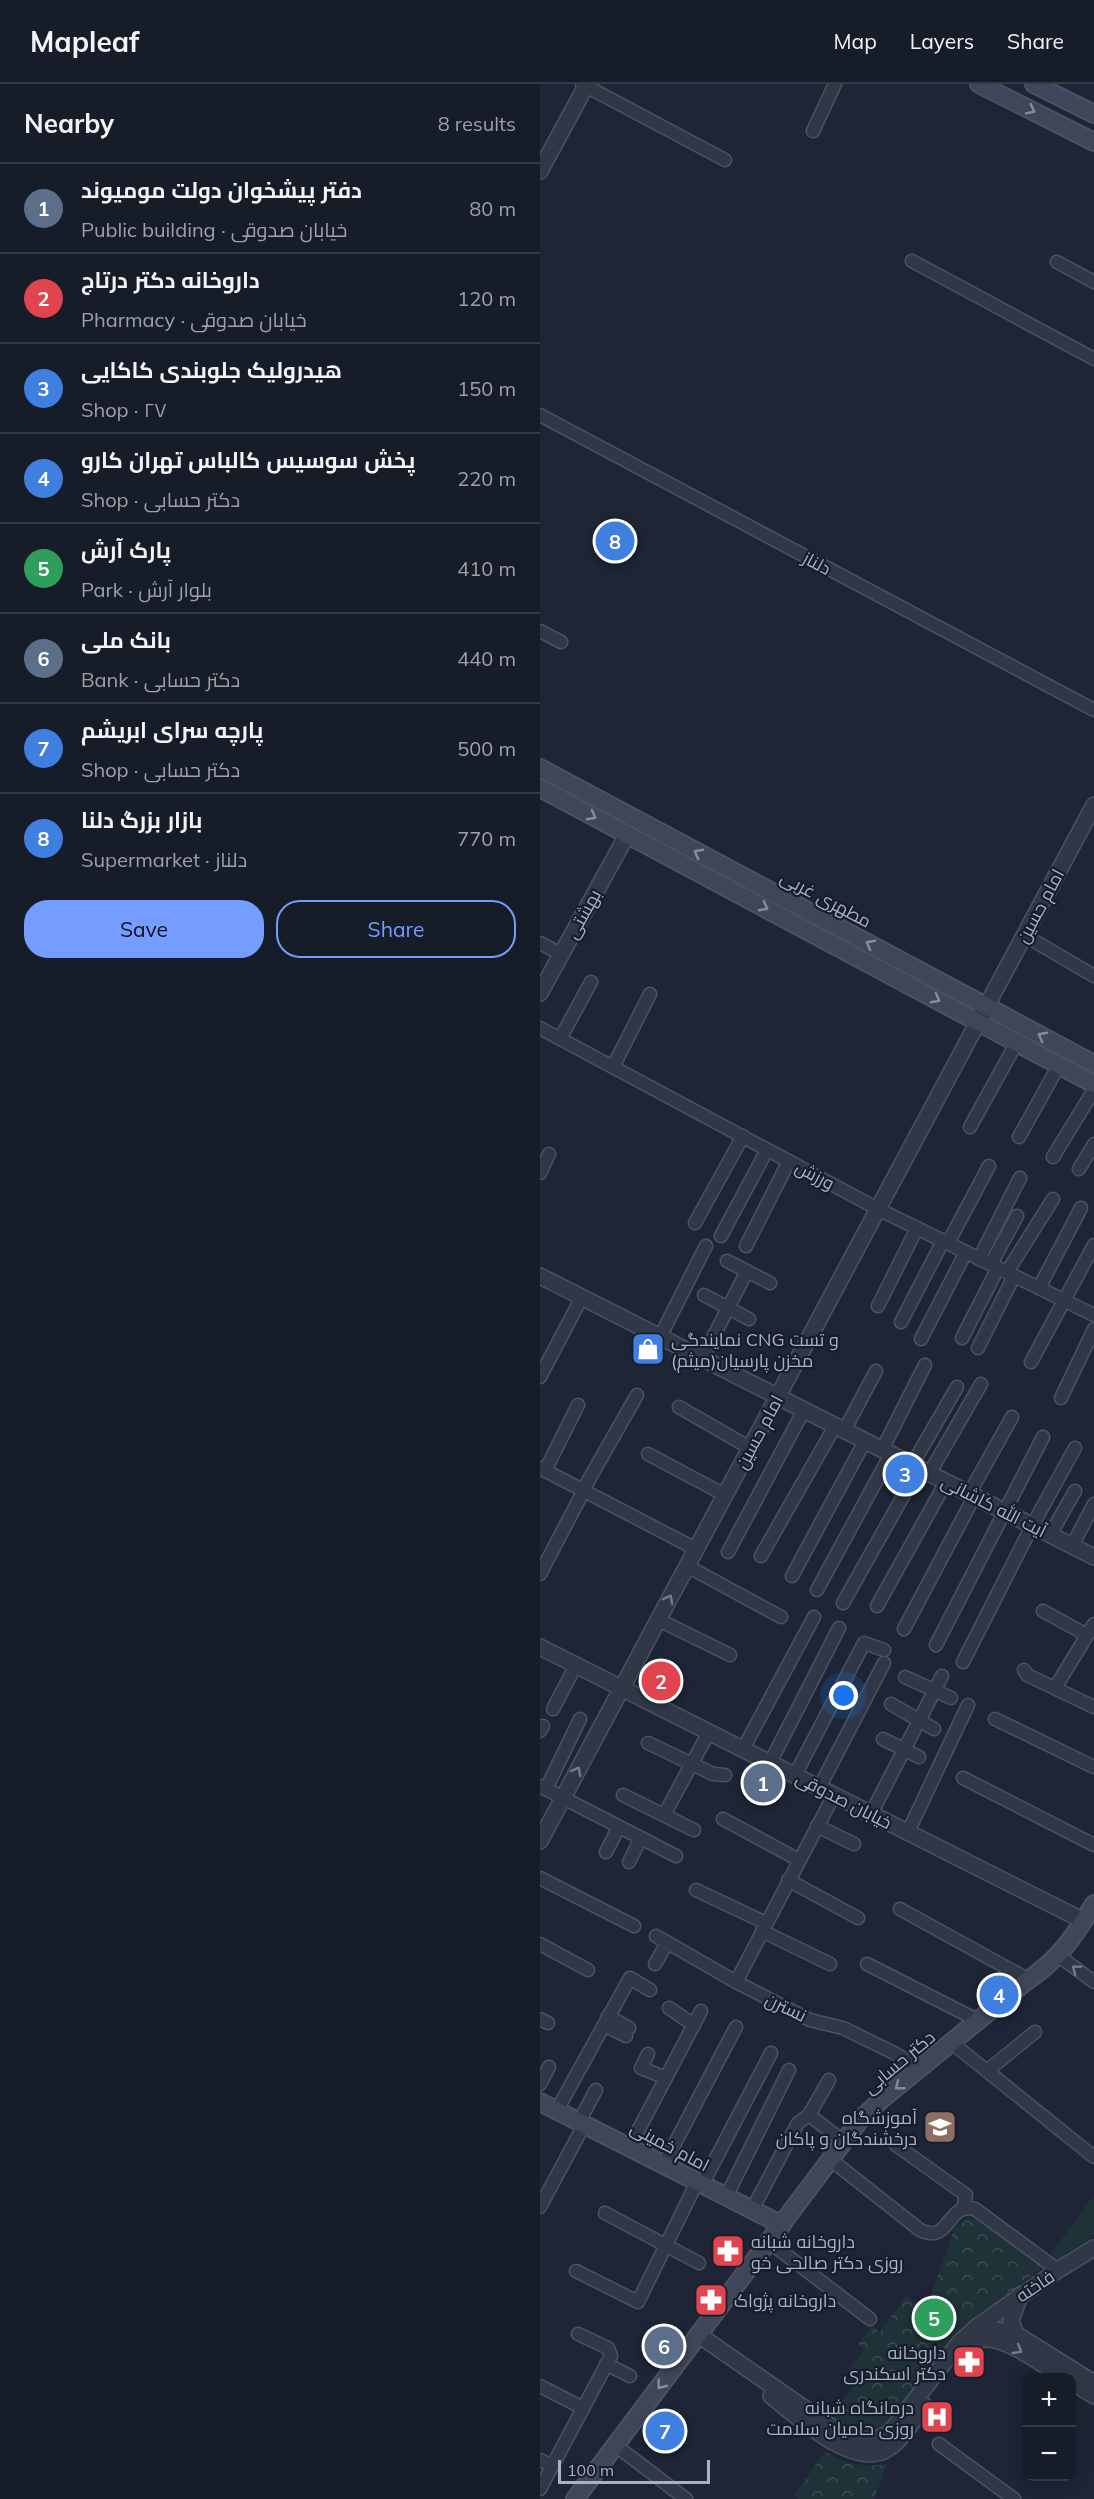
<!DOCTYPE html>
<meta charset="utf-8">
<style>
:root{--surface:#161c28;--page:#1f2530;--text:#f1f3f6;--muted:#9ea1a8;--line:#353a45;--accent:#749dff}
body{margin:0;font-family:Mulish,Cairo,sans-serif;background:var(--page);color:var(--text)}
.controls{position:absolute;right:18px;bottom:18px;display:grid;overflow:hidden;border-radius:12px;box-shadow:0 3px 15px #0003}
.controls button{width:54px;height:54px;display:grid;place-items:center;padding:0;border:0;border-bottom:2px solid var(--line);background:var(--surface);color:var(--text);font:30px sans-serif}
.scale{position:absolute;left:18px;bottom:15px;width:152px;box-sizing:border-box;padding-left:6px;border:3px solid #aab1c5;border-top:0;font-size:16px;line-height:21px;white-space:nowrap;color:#aab1c5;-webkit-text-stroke:4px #161d2b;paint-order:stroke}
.you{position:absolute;left:304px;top:1612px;width:21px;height:21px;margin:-15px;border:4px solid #fff;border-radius:50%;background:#1a73e8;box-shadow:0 0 0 9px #1a73e833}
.badge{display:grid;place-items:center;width:39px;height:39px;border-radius:50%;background:var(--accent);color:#fff;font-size:20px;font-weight:700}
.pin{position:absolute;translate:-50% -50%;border:3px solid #fff;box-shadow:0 2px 6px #0006}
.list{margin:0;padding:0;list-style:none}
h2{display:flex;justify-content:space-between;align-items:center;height:78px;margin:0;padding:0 24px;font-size:26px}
h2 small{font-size:20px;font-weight:400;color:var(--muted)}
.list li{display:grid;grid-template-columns:39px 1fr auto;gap:18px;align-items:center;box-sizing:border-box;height:90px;padding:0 24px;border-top:2px solid var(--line)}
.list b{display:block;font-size:22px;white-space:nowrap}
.list p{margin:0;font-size:20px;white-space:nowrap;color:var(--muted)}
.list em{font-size:20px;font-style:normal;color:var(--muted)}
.actions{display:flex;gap:12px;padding:18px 24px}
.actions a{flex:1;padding:14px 0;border:2px solid var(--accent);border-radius:24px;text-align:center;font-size:21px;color:var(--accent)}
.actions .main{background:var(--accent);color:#111}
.map{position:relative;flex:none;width:554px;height:2415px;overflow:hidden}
header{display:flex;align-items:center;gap:36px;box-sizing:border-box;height:84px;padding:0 30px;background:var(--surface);border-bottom:2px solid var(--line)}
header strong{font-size:28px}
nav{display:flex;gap:33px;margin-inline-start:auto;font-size:21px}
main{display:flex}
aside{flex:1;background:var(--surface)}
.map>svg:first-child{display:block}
</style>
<header>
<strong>Mapleaf</strong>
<nav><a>Map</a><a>Layers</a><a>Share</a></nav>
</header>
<main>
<aside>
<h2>Nearby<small>8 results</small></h2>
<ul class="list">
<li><span class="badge" style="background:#5c6f8a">1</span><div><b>دفتر پیشخوان دولت مومیوند</b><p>Public building · خیابان صدوقی</p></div><em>80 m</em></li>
<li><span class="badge" style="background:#e0444e">2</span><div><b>داروخانه دکتر درتاج</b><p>Pharmacy · خیابان صدوقی</p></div><em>120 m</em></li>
<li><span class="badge" style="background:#3f7fe0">3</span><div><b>هیدرولیک جلوبندی کاکایی</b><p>Shop · ۲۷</p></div><em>150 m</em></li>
<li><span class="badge" style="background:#3f7fe0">4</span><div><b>پخش سوسیس کالباس تهران کارو</b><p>Shop · دکتر حسابی</p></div><em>220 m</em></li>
<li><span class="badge" style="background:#2e9e5b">5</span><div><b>پارک آرش</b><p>Park · بلوار آرش</p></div><em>410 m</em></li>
<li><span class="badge" style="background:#5c6f8a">6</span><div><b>بانک ملی</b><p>Bank · دکتر حسابی</p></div><em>440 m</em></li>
<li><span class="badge" style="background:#3f7fe0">7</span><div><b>پارچه سرای ابریشم</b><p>Shop · دکتر حسابی</p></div><em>500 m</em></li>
<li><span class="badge" style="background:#3f7fe0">8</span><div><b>بازار بزرگ دلنا</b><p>Supermarket · دلناز</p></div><em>770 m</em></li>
</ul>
<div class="actions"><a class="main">Save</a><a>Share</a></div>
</aside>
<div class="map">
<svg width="554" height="2415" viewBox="0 0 554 2415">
<defs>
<pattern id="park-crowns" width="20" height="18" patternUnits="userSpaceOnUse" patternTransform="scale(1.5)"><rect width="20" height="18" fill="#1f3238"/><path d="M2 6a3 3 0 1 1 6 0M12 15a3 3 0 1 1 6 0" fill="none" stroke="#3d4d53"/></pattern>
</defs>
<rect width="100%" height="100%" fill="#1d2536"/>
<!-- grass -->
<path fill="#1f3238" d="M554 2111V2151L512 2179 507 2175Z"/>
<!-- park -->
<g fill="url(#park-crowns)">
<path d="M432 2130 503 2183 423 2246 341 2350 316 2351 290 2334 319 2295 308 2286 325 2265 318 2260 332 2242 340 2248 366 2212 386 2225 415 2143Z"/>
<path d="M285 2367C304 2380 324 2384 347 2380L334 2415H258L254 2412Z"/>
</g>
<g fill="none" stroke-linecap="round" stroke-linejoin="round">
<!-- minor casing -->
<g stroke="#4b5262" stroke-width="15">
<g id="minor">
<path d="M42 0 185 76"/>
<path d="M273 47 295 0"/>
<path d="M372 177 554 275"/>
<path d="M517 178 554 198"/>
<path d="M0 331 554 626"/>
<path d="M0 547 21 558"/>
<path d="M484 851 554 892"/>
<path d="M0 859 21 870"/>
<path d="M0 944 338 1125 554 1231"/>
<path d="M20 955 51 898"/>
<path d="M73 983 110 910"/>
<path d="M430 1043 477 958"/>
<path d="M479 1053 519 981"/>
<path d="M513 1073 554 1006"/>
<path d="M539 1085 554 1060"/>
<path d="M0 1089 9 1070"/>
<path d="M155 1139 203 1052"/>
<path d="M181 1152 227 1066"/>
<path d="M408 1159 449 1082"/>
<path d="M206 1162 249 1077"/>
<path d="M439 1175 480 1094"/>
<path d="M187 1177 230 1199"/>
<path d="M451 1180 477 1132"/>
<path d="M467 1188 513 1115"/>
<path d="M499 1204 541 1124"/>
<path d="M164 1211 209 1235"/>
<path d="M338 1222 377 1144"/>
<path d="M361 1238 403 1157"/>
<path d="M120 1253 166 1162"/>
<path d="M422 1254 458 1184"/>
<path d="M381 1255 426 1168"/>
<path d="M438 1264 474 1192"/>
<path d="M162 1275 207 1187"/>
<path d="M491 1278 554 1161"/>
<path d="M0 1293 42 1213"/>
<path d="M521 1314 554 1245"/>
<path d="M139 1323 210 1364"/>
<path d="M304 1347 336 1287"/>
<path d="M342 1366 385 1281"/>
<path d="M108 1370 185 1411"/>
<path d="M372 1381 417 1303"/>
<path d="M0 1384 156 1465"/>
<path d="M5 1387 38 1321"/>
<path d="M389 1390 441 1300"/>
<path d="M43 1406 97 1311"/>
<path d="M429 1410 472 1333"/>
<path d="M510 1451 535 1407"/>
<path d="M532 1462 554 1420"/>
<path d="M188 1468 264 1326"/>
<path d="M221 1472 295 1342"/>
<path d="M147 1482 241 1533"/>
<path d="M0 1490 41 1412"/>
<path d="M252 1492 325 1357"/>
<path d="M277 1506 351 1370"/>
<path d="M303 1519 379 1384"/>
<path d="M337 1522 406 1398"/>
<path d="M503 1527 547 1551"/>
<path d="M119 1536 190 1571"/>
<path d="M364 1545 434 1413"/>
<path d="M396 1561 503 1353"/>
<path d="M423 1578 492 1442 535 1364"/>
<path d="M484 1586 487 1591 554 1623"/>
<path d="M365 1593 411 1614"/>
<path d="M515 1604 554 1540"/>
<path d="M351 1620 394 1645"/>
<path d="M13 1625 36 1581"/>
<path d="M455 1635 554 1683"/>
<path d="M0 1647 3 1642"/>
<path d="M343 1655 379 1673"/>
<path d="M108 1659 173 1690 185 1691"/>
<path d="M203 1665 274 1533"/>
<path d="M230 1679 299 1544"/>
<path d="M255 1691 324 1559 344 1566"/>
<path d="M423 1694 554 1761"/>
<path d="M0 1702 136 1772"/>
<path d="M279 1704 344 1579"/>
<path d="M6 1705 40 1635"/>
<path d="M83 1711 154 1746"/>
<path d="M331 1730 402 1592"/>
<path d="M124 1731 169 1648"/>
<path d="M183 1735 259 1776"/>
<path d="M277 1742 314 1760"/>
<path d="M368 1748 428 1621"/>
<path d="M66 1768 79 1743"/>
<path d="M89 1778 101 1754"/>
<path d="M0 1794 94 1842"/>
<path d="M248 1796 318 1834"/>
<path d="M156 1806 226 1839"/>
<path d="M360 1825 489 1896"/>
<path d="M222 1847 290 1880"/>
<path d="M116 1852 196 1898 270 1936 303 1944 356 1970 380 1985"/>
<path d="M0 1860 48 1886"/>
<path d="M519 1872 554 1898"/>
<path d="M115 1880 127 1859"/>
<path d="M327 1880 439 1937"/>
<path d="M196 1898 294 1711"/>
<path d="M129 1924 154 1941"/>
<path d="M68 1932 89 1944"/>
<path d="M0 1935 8 1939"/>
<path d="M64 1941 86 1952"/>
<path d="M412 1959 554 2073"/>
<path d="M108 1970 101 1984 126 1994"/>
<path d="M447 1987 495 1948"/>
<path d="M0 2000 9 1983"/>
<path d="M17 2026 90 1894 110 1906"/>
<path d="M269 2031 303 2057"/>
<path d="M39 2038 56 2006"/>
<path d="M356 2061 426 2111 423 2124"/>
<path d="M90 2062 161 1927"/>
<path d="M290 2075 380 2146C411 2161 406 2118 435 2125L518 2186"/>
<path d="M124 2080 196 1943"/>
<path d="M162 2101 231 1969"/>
<path d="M186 2113 249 1986"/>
<path d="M0 2123 44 2041"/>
<path d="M212 2126 258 2039 269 2031 289 1996"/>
<path d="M65 2129 159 2179"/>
<path d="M228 2157 330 2235"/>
<path d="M36 2187 98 2218 157 2098"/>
<path d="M66 2280 90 2292"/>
<path d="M0 2302 43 2324"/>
<path d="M399 2360 474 2415"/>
<path d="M75 2361 146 2415"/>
<path d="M0 2376 13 2382"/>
<path d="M0 2405 71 2272 68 2264 38 2250"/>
</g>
</g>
<!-- tertiary casing -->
<g stroke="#4b5262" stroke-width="18">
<g id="tertiary">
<path d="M0 87 47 0"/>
<path d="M0 909 87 751"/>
<path d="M0 1192 554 1473"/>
<path d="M0 1563 544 1837"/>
<path d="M0 1757 554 721"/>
<path d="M438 2242 518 2186 554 2164"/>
<path d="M476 2250 471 2237 480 2211"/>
<path d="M159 2251 300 2349C319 2357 335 2360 351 2347L420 2258 438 2242 476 2250 554 2299"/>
<path d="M422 2271C427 2264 432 2258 440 2256 461 2249 505 2282 524 2294"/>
<path d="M532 2298 554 2312"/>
<path d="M231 2312C256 2331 315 2388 349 2364 363 2355 374 2335 384 2321"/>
</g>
</g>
<!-- secondary casing -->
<g stroke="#4b5262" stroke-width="20">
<g id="secondary">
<path d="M439 0 554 58"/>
<path d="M494 0 554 30"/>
<path d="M0 684 554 980"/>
<path d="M0 704 554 1000"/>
<path d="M0 2018 242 2141"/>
<path d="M35 2415 320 2036 342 2015 484 1899C518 1876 533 1855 554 1820"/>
</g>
</g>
<!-- minor -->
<use href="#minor" stroke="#303847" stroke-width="12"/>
<!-- tertiary -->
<use href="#tertiary" stroke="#303847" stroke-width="15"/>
<!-- secondary -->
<use href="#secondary" stroke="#3e465a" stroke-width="16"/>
</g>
<!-- one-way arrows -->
<defs><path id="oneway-chevron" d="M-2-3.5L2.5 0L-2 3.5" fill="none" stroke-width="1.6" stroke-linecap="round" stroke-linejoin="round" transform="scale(1.5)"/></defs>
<g stroke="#848ca0">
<use href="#oneway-chevron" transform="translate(491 26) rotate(27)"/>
<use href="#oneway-chevron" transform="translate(52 732) rotate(28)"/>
<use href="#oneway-chevron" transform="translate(158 769) rotate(-152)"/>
<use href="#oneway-chevron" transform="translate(224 823) rotate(28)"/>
<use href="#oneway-chevron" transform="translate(330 860) rotate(-152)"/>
<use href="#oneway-chevron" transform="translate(396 915) rotate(28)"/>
<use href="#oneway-chevron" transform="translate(502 952) rotate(-152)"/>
<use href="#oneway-chevron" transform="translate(359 2002) rotate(142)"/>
<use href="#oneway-chevron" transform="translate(121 2301) rotate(127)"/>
</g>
<g stroke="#737b8c">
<use href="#oneway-chevron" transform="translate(129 1515) rotate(-62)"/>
<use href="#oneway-chevron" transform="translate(37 1687) rotate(-62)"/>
<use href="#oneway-chevron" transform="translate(536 1885) rotate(-143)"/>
<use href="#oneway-chevron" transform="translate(478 2266) rotate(31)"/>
</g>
<!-- icons -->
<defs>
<g id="shop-square" transform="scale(1.725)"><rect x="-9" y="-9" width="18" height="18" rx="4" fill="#3f7fe0" stroke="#161d2b"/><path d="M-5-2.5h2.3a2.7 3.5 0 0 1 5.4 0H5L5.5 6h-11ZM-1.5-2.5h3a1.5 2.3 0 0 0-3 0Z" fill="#fff"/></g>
<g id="school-square" transform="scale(1.725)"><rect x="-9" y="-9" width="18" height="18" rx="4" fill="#8d6e63" stroke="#161d2b"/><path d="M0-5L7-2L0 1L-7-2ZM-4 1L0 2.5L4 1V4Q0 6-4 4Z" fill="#fff"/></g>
<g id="pharmacy-square" transform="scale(1.725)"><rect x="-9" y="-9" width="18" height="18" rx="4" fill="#e0444e" stroke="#161d2b"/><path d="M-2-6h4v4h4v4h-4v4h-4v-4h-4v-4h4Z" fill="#fff"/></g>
<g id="hospital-square" transform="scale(1.725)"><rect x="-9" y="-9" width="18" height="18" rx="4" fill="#e0444e" stroke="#161d2b"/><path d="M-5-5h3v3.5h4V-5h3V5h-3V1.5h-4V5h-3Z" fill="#fff"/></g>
</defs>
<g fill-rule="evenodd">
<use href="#shop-square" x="108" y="1265"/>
<use href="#school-square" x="400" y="2043"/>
<use href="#pharmacy-square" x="188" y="2167"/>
<use href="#pharmacy-square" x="171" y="2216"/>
<use href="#pharmacy-square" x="429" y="2278"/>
<use href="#hospital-square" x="397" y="2333"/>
</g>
<g text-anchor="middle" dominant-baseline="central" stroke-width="4.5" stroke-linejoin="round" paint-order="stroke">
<!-- street labels -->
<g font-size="18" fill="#aab1c5" stroke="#161d2b">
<text transform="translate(277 479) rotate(28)">دلناز</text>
<text transform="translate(286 815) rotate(28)">مطهری غربی</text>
<text transform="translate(500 822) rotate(-62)">امام حسین</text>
<text transform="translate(43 830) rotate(-61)">بهشتی</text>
<text transform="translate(275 1091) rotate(28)">ورزش</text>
<text transform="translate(219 1348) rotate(-62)">امام حسین</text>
<text transform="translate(454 1422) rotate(27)">آیت الله کاشانی</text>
<text transform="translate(304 1716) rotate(27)">خیابان صدوقی</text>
<text transform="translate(246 1923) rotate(26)">نسترن</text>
<text transform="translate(359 1978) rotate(-40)">دکتر حسابی</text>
<text transform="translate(130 2062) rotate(28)">امام خمینی</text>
<text transform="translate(495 2202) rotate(-34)">فاخته</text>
</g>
<!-- poi labels -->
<g font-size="18" fill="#aab1c5" stroke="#161d2b" text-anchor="start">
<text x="131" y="1255">نمایندگی CNG و تست<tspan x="131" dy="21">مخزن پارسیان(میثم)</tspan></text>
<text x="377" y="2033" text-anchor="end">آموزشگاه<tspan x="377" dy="21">درخشندگان و پاکان</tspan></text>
<text x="211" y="2157">داروخانه شبانه<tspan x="211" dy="21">روزی دکتر صالحی خو</tspan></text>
<text x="194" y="2216">داروخانه پژواک</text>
<text x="406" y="2268" text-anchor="end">داروخانه<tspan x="406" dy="21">دکتر اسکندری</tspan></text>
<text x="374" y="2323" text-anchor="end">درمانگاه شبانه<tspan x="374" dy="21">روزی حامیان سلامت</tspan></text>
</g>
</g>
</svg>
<div class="controls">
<button>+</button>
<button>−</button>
</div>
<div class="scale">100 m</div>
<div class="you"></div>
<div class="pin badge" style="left:223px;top:1699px;background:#5c6f8a">1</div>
<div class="pin badge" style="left:121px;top:1597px;background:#e0444e">2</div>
<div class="pin badge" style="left:365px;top:1390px;background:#3f7fe0">3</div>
<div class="pin badge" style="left:459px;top:1911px;background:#3f7fe0">4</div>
<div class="pin badge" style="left:394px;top:2234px;background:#2e9e5b">5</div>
<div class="pin badge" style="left:124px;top:2262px;background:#5c6f8a">6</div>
<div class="pin badge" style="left:125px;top:2347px;background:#3f7fe0">7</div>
<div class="pin badge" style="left:75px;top:457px;background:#3f7fe0">8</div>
</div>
</main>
